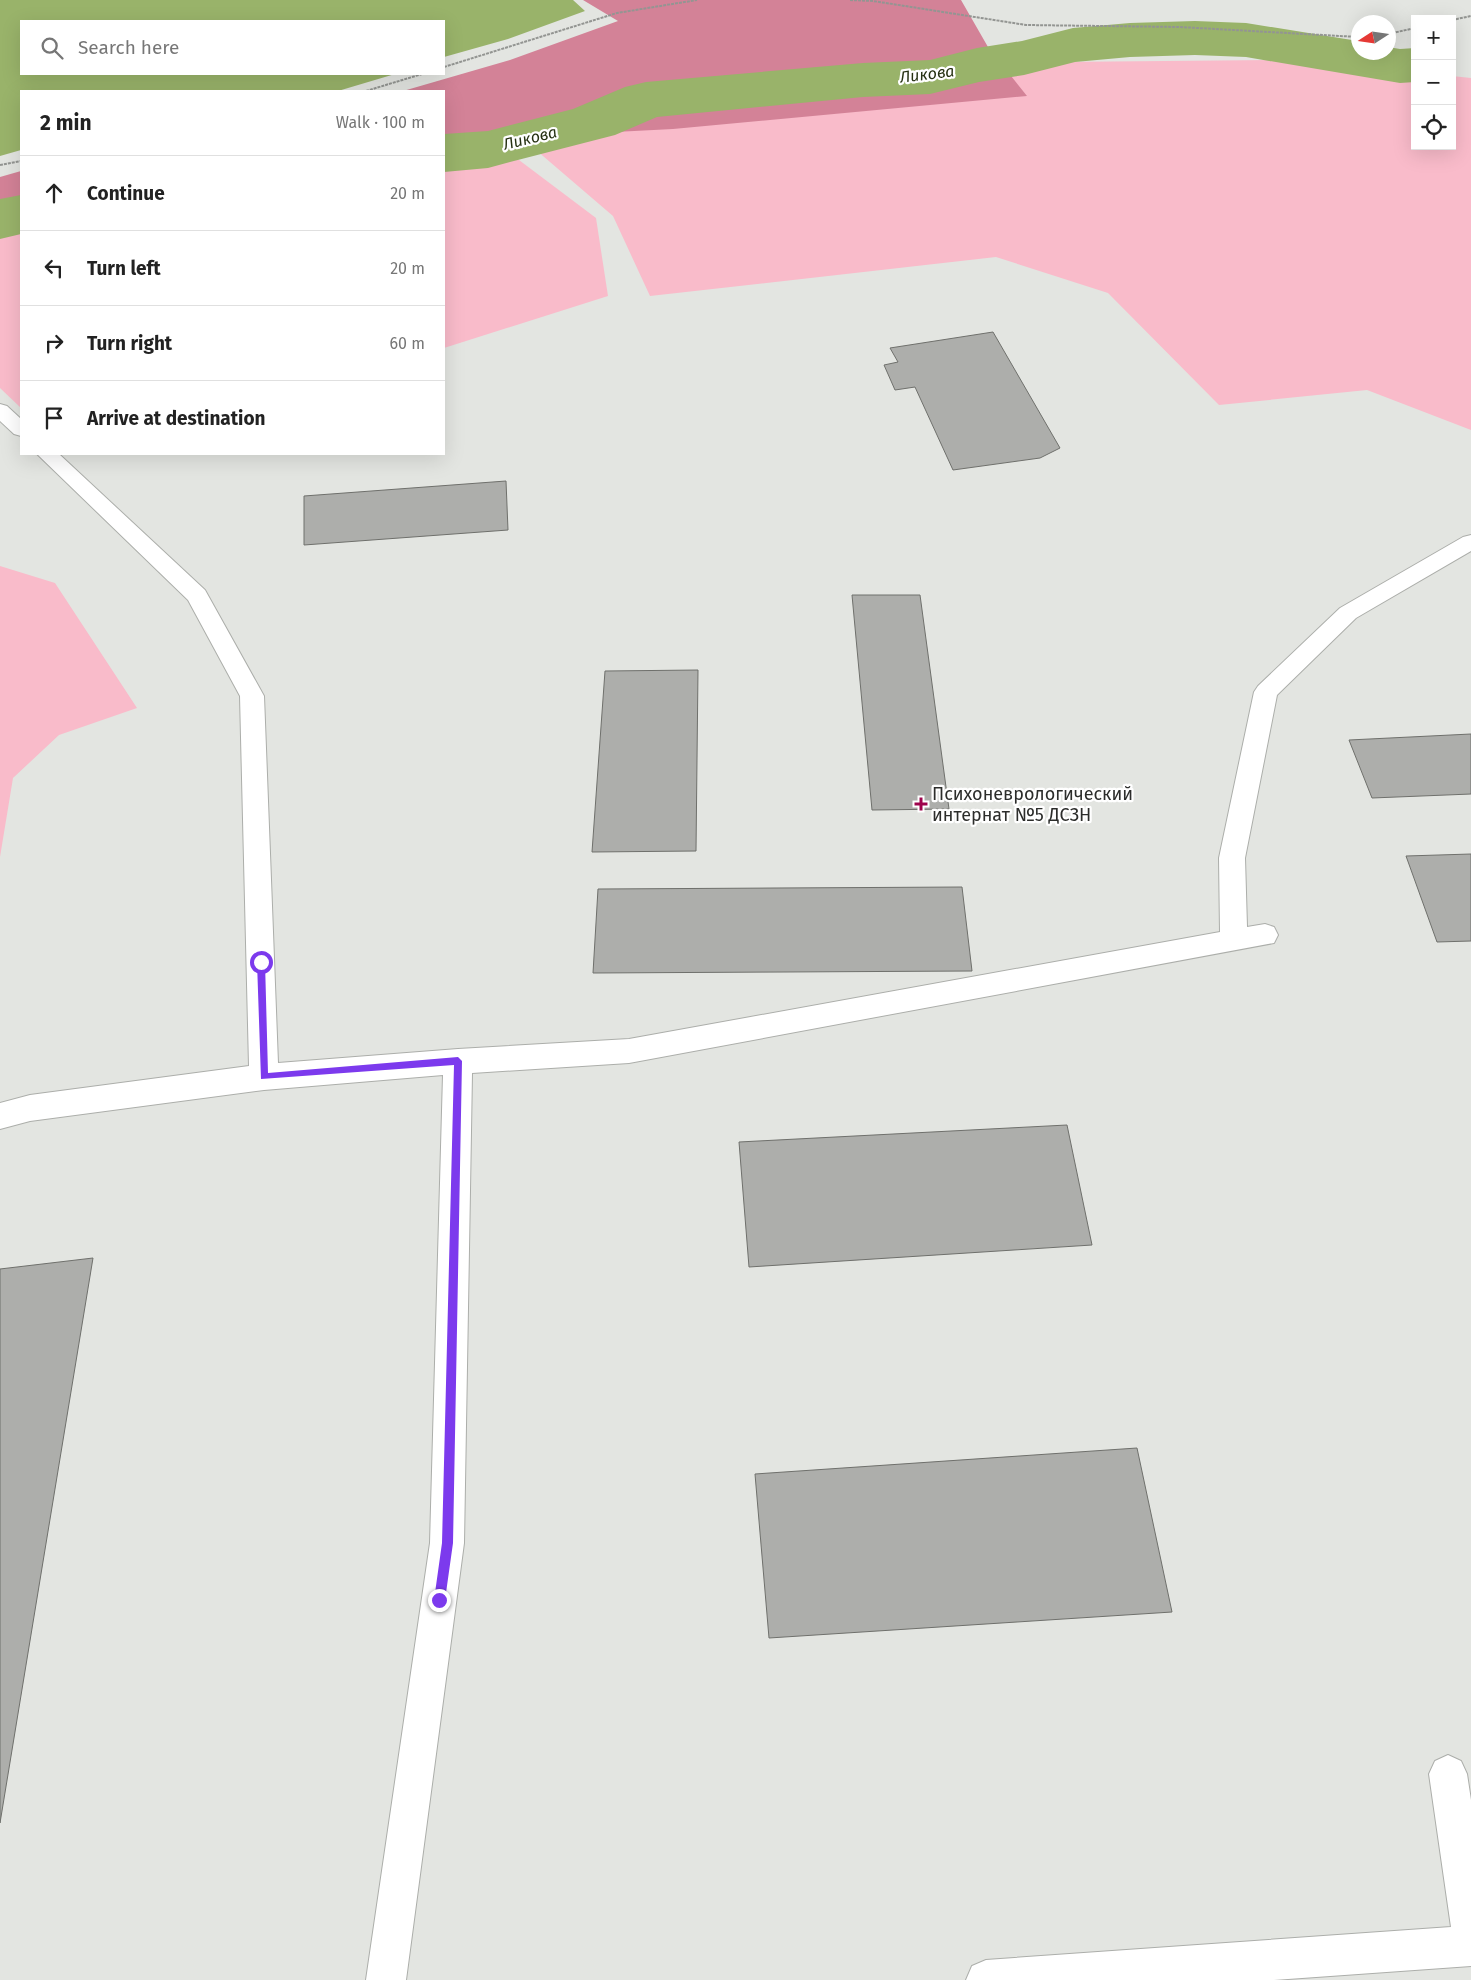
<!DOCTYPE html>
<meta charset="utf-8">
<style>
:root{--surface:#fff;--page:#f2f2f2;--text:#222;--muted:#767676;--line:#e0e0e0}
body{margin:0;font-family:"Fira Sans",sans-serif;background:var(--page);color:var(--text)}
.controls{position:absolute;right:15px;top:15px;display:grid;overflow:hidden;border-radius:0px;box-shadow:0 5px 20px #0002}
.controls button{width:45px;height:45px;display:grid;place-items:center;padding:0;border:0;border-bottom:1px solid var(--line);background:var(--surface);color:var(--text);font:25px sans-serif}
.compass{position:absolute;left:1351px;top:15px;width:45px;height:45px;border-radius:50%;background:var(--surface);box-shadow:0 5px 20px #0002;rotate:258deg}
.stop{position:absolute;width:15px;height:15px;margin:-11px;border:4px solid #7c3aed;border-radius:50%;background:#fff}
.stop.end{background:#7c3aed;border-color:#fff;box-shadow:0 1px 5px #0008}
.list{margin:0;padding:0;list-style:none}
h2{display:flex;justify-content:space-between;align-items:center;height:65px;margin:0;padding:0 20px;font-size:21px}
h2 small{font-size:16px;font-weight:400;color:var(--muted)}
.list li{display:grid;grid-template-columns:32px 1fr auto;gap:15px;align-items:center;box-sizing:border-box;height:75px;padding:0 20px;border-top:1px solid var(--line)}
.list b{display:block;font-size:19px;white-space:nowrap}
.list em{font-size:16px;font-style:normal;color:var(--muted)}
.icon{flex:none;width:28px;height:28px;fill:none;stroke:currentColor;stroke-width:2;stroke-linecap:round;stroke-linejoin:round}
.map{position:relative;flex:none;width:1471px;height:1980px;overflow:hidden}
.search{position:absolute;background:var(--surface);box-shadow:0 5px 20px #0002;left:20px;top:20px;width:425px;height:55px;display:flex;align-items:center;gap:12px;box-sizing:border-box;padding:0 18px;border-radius:0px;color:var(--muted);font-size:19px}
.panel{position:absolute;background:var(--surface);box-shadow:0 5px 20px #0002;left:20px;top:90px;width:425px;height:365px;border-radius:0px}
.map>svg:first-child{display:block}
</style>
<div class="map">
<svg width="1471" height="1980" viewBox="0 0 1471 1980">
<rect width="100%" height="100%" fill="#e3e5e1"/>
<!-- green -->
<g fill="#f9bbca">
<path d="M1273 60 1415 73V146H1452V76L1471 78V430L1367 390 1219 405 1108 293 996 257 650 296 613 216 536 150 676 116 855 100 1058 62Z"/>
<path d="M511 154 596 218 608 296 444 348V162Z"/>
<path d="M21 226V408L0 388V230Z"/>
<path d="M0 566 55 583 137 708 59 735 13 778 0 857Z"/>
</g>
<!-- forest -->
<g fill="#d38297">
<path d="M583 0H961L988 47 1027 96 673 129 459 140 444 146V91H403L510 60 618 21Z"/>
<path d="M21 171V231L0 228V177Z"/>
</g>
<!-- water -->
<path fill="#99b36a" d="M0 0H573L585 11 508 39 444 57V21H21V74H395L338 91H21V150L0 156Z"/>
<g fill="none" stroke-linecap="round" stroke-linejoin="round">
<!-- river -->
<g fill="#99b36a" fill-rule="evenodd">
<path d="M1195 21 1246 23 1358 41V52H1388V47L1400 49 1415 48V82L1400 83 1246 57 1195 55 1130 57 1075 62 1024 75 979 82 930 94 863 97 657 117 615 135 510 162 488 168 444 172V134L488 131 573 109 625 87 646 82 863 63 930 60 977 48 1022 41 1073 28 1130 23Z"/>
<path d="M21 195V234L0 239V199Z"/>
</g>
</g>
<!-- building -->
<g fill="#adaeab" stroke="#6f706c">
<path d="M993 332 1060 448 1040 458 953 470 915 387 895 390 884 365 898 362 890 348Z"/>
<path d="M506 481 508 530 304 545V496Z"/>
<path d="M852 595H920L949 809 872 810Z"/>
<path d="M698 670 696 851 592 852 605 671Z"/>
<path d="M1471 734V794L1372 798 1349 740Z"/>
<path d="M1471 854V941L1437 942 1406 856Z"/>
<path d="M962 887 972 971 593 973 598 889Z"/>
<path d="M1067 1125 1092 1245 749 1267 739 1142Z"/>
<path d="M93 1258 0 1823V1269Z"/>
<path d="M1137 1448 1172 1612 769 1638 755 1474Z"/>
</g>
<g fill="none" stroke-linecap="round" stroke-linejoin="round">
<!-- minor casing -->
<g stroke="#acaeaa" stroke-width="2">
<g id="minor">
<path d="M0 404 7 406 21 419V436L14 434 0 421Z"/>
<path d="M37 454H59L205 590 264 696 278 1063 458 1049 629 1039 1220 932 1219 858 1254 692 1258 686 1340 608 1463 537 1471 535V551L1356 618 1277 695 1245 858 1247 927 1265 924 1274 927 1278 935 1274 943 629 1063 472 1073 464 1543 406 1980H366L430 1543 443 1075 264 1090 30 1121 0 1129V1103L30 1095 249 1066 240 696 188 600Z"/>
<path d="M1448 1755 1461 1761 1467 1774 1471 1800V1966L1274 1980H966L972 1966 986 1960 1451 1927 1429 1774 1435 1761Z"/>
</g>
</g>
<!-- path -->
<g stroke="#939592" stroke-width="2" stroke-dasharray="3 1" stroke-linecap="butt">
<path d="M850 0 873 1 1026 25 1180 27 1358 37"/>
<path d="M1452 20 1471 16"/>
<path d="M1388 34 1415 28"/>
<path d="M444 67 617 13 697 0"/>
<path d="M366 91 422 74"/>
<path d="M0 165 21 161"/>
</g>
<!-- minor -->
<use href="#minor" fill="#fff" fill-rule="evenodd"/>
</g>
<!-- route -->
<path fill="#7c3aed" d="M261 959 265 962 268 1073 458 1057 462 1061 453 1543 445 1600 443 1604 439 1605 436 1604 434 1600 442 1543 454 1065 261 1079 257 962Z"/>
<!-- markers -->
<path fill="#9e044c" stroke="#fff" stroke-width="2" d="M918.5 796.5h5v5h5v5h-5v5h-5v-5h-5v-5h5z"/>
<g text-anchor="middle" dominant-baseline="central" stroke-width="4.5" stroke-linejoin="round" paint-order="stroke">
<!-- far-water labels -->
<g font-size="16" font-style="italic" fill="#263112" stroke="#fff">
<text transform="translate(927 74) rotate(-7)">Ликова</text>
<text transform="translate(530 138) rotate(-14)">Ликова</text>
</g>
<!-- poi labels -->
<g font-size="18" fill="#2c2d2b" stroke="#fff" text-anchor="start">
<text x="932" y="794">Психоневрологический<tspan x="932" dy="21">интернат №5 ДСЗН</tspan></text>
</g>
</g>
</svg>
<div class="controls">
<button>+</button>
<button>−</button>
<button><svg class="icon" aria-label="locate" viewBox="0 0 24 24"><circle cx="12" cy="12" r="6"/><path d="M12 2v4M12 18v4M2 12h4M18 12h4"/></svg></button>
</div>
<svg class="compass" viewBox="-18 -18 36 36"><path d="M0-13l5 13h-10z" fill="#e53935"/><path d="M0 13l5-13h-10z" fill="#767676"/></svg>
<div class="stop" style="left:261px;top:962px"></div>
<div class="stop end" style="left:439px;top:1600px"></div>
<div class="search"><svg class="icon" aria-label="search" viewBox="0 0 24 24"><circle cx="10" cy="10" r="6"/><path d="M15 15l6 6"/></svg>Search here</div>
<section class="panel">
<h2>2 min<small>Walk · 100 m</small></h2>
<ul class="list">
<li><svg class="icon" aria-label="ahead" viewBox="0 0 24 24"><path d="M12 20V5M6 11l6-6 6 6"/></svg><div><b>Continue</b></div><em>20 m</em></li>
<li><svg class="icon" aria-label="left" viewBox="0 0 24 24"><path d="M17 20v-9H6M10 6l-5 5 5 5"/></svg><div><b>Turn left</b></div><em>20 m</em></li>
<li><svg class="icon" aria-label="right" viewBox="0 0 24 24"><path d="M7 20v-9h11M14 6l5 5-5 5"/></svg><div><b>Turn right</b></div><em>60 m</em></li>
<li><svg class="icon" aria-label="arrive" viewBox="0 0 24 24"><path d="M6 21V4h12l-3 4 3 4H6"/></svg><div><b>Arrive at destination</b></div></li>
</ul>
</section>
</div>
